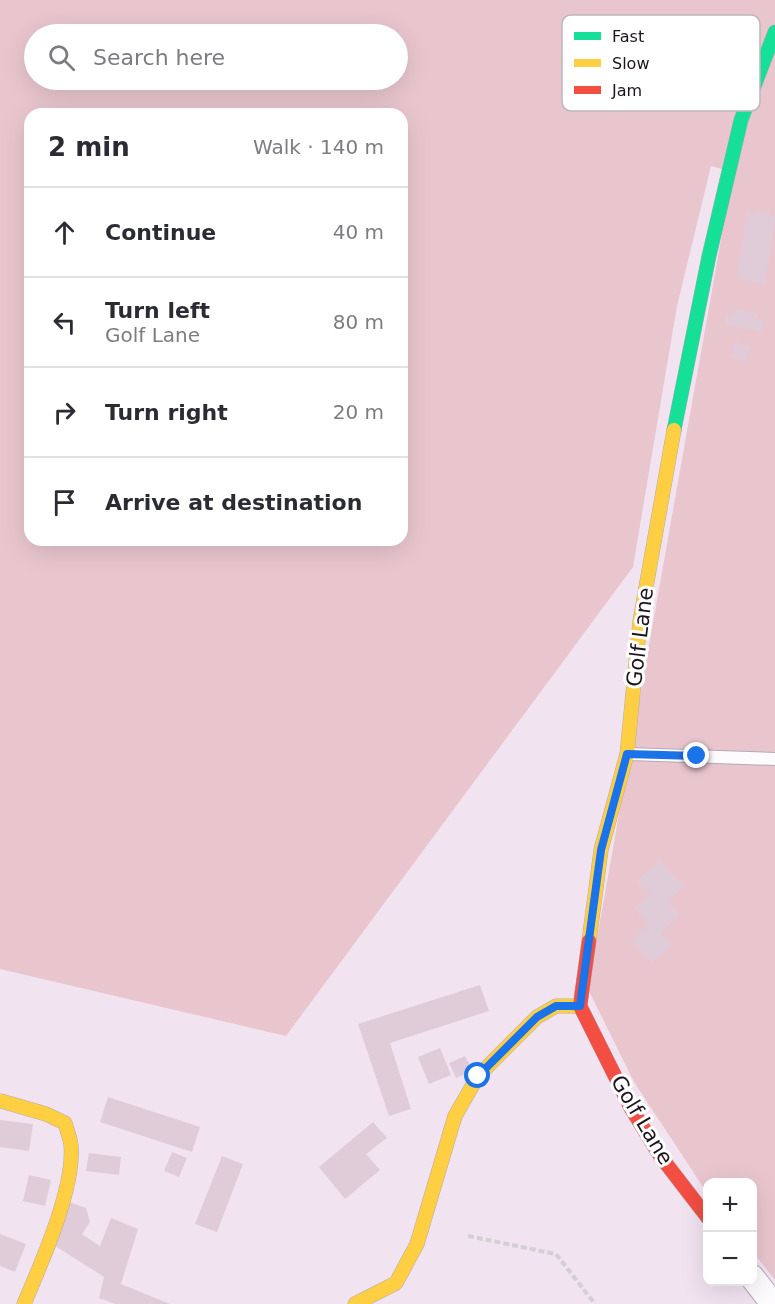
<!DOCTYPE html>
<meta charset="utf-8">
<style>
:root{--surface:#fff;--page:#f7f7f7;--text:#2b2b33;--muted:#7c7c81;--line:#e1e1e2}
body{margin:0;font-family:"DejaVu Sans",sans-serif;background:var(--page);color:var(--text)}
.controls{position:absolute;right:18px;bottom:18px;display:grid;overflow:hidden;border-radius:12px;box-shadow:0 6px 24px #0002}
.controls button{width:54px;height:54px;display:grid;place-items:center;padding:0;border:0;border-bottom:2px solid var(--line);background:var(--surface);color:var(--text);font:30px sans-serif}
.stop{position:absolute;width:18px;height:18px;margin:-14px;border:4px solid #1a73e8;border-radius:50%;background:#fff}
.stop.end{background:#1a73e8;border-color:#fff;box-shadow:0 2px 6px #0008}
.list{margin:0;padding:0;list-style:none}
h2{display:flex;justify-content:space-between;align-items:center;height:78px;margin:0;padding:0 24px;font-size:26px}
h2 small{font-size:20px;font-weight:400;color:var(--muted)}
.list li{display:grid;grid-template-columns:39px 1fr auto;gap:18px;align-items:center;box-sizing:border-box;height:90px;padding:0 24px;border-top:2px solid var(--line)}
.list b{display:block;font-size:22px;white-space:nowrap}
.list p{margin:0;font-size:20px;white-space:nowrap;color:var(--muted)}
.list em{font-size:20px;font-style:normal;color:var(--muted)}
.icon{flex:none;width:33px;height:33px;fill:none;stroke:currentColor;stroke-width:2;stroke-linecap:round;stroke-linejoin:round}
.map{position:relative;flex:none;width:775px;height:1304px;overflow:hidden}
.search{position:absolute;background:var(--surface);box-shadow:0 6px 24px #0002;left:24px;top:24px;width:384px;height:66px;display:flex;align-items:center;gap:15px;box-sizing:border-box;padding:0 21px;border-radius:33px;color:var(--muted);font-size:22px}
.panel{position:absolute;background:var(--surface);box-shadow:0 6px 24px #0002;left:24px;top:108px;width:384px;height:438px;border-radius:18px}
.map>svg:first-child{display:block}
</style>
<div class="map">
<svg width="775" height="1304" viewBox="0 0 775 1304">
<rect width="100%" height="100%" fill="#f2e3f1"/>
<!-- green -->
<path fill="#e9c6ce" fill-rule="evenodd" d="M0 0H775V1280L753 1252 752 1182H708L707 1193 634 1082 588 989 733 172 711 166 677 306 633 567 286 1036 0 969ZM34 34H398V80H34ZM30 114H402V540H30Z"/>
<!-- building -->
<g fill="#e0ccd8">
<path d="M755 211 769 213V216L775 217 765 283 737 279 747 213 754 215Z"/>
<path d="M735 309 758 314 757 319 764 320 761 331 725 324 727 314 734 315Z"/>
<path d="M735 342 750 347 746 361 731 357Z"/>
<path d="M659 860 684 886 668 901 680 914 661 933 672 945 653 963 631 941 649 924 634 909 650 894 637 881Z"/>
<path d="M480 985 489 1011 390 1043 411 1109 389 1116 358 1024Z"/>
<path d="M440 1048 451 1075 429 1084 418 1057Z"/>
<path d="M465 1056 473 1071 456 1078 449 1063Z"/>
<path d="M108 1097 200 1127 192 1152 100 1122Z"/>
<path d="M0 1120 33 1124 29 1151 0 1147Z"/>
<path d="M373 1122 387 1138 366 1154 380 1170 345 1199 319 1167Z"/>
<path d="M172 1152 187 1158 179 1177 164 1171Z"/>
<path d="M89 1153 121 1157 119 1175 86 1171Z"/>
<path d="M222 1156 243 1164 217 1232 195 1224Z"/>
<path d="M29 1175 51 1180 45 1206 23 1201Z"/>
<path d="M63 1200 86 1208 90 1222 82 1234 100 1246 111 1218 138 1229 121 1284 170 1304H115L99 1298 104 1277 49 1242Z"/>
<path d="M0 1234 26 1244 15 1272 0 1266Z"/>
</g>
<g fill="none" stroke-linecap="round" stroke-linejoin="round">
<!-- lane casing -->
<g stroke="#b4a9b4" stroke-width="14">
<path id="lane" d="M629 754 775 759"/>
</g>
<!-- street casing -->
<g stroke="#b4a9b4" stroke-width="26">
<path id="street" d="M752 1277 773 1304"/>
</g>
<!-- fast casing -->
<g stroke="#b4a9b4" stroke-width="15">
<path id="fast" d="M674 430 709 256 741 120 775 32"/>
</g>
<!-- slow casing -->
<g stroke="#b4a9b4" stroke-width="15">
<g id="slow">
<path d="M589 941 601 850 627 754 640 621 674 430"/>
<path d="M1 1101 46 1114 65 1123C67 1130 70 1138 71 1145 75 1188 41 1264 24 1304"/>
<path d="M355 1304 396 1283 417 1244 455 1116 478 1076 537 1017 556 1006H580"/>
</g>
</g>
<!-- jam casing -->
<g stroke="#b4a9b4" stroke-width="15">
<path id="jam" d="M589 941 580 1006 631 1108 661 1157 708 1218"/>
</g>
<!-- path -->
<path stroke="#d3cfd3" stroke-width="4" stroke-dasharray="6 3" stroke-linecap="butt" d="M468 1236 556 1254 595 1304"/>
<!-- lane -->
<use href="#lane" stroke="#fdfbfd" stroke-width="12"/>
<!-- street -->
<use href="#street" stroke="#fdfbfd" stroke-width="24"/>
<!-- fast -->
<use href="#fast" stroke="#16e098" stroke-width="14"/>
<!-- slow -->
<use href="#slow" stroke="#ffcf43" stroke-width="14"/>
<!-- jam -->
<use href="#jam" stroke="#f24e42" stroke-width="14"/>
</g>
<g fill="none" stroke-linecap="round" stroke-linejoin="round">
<!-- route -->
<path stroke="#1a73e8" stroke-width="8" d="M478 1076 537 1017 556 1006H580L601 850 627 754 697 756"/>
</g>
<g text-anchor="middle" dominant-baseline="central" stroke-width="6" stroke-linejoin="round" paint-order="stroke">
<!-- street labels -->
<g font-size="21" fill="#1d141d" stroke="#fff">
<text transform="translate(640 637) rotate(-83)">Golf Lane</text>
<text transform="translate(642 1120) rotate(59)">Golf Lane</text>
</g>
</g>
<!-- legend -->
<rect x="562" y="15" width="198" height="96" rx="9" fill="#fff" stroke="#bbb8bb" stroke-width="1.5"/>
<rect x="574" y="32" width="27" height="8" fill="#16e098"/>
<rect x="574" y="59" width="27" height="8" fill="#ffcf43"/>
<rect x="574" y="86" width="27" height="8" fill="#f24e42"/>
<g font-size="16" fill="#1d141d">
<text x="612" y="42">Fast</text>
<text x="612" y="69">Slow</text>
<text x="612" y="96">Jam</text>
</g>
</svg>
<div class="controls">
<button>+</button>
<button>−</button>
</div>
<div class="stop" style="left:478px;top:1076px"></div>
<div class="stop end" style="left:697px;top:756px"></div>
<div class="search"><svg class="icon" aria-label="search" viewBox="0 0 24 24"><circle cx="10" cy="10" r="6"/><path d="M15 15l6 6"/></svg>Search here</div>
<section class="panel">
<h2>2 min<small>Walk · 140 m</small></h2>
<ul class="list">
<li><svg class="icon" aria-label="ahead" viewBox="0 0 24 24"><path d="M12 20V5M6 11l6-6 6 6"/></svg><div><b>Continue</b></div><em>40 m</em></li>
<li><svg class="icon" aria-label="left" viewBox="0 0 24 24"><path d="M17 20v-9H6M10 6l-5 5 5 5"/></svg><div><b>Turn left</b><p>Golf Lane</p></div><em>80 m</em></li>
<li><svg class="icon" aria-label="right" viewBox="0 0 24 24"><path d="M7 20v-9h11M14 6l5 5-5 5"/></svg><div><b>Turn right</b></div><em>20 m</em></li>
<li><svg class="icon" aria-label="arrive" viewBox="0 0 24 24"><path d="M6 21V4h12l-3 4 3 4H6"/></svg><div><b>Arrive at destination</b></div></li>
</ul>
</section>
</div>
